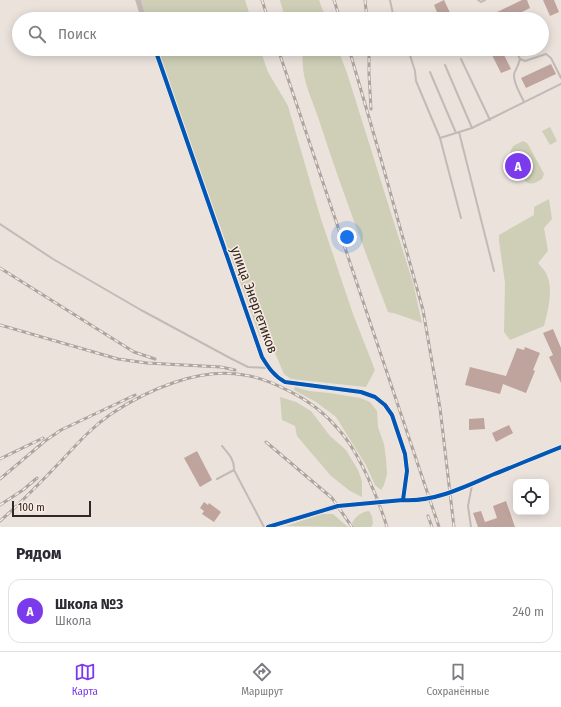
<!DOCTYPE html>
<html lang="ru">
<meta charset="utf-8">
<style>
:root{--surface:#fff;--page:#f7f7f7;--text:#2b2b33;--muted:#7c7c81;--line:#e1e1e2;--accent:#7c3aed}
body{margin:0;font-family:"Fira Sans Condensed",sans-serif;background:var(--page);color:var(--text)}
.controls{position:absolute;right:12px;bottom:12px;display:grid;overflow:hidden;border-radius:8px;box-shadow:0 2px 10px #0003}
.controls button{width:36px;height:36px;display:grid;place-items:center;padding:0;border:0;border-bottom:1px solid var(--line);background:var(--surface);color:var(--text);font:20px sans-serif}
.scale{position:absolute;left:12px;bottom:10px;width:79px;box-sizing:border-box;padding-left:4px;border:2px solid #332725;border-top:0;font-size:11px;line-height:14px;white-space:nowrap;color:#332725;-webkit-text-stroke:3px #f9ece2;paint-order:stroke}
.you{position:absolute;left:347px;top:237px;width:14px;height:14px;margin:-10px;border:3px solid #fff;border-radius:50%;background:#1a73e8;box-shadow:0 0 0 6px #1a73e833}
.badge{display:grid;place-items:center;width:26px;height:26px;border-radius:50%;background:var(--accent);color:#fff;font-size:13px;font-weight:700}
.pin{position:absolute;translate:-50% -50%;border:2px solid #fff;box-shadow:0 1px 4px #0006}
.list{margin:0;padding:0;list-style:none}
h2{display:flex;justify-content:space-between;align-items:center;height:52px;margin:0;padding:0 16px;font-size:17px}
h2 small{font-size:13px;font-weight:400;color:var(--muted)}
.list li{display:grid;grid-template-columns:26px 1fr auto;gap:12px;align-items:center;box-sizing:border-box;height:64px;margin:0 8px 8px;padding:0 8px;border:1px solid var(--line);border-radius:12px}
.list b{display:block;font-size:15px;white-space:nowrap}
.list p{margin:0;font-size:13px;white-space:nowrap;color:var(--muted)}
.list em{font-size:13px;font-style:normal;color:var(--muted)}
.icon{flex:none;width:22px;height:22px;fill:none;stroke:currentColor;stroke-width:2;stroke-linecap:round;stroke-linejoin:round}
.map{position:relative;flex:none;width:561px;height:527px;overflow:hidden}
.search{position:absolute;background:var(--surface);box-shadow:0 2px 10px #0003;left:12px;right:12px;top:12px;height:44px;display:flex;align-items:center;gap:10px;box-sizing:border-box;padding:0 14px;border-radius:22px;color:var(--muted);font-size:15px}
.sheet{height:124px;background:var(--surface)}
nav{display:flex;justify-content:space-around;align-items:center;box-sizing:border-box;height:56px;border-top:1px solid var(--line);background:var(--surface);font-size:11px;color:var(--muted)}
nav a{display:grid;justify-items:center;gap:2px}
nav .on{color:var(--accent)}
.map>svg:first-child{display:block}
</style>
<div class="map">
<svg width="561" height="527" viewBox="0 0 561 527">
<rect width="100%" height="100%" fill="#ebe2dc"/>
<!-- green -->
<g fill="#cecfb6">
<path d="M141 0H245L251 19H147Z"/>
<path d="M280 0H319L326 19H285Z"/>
<path d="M157 49H260L268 72 288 106 320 216 353 314 375 370 366 387 291 379 284 374 269 339 260 337 182 121Z"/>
<path d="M300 49H338L347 73 413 283 422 323 397 314 388 312C364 249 340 185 319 120 312 98 300 77 303 53Z"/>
<path d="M550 127 557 141 550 145 542 131Z"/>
<path d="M523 141 527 143 529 146 544 174 542 179C535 183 531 186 525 181L510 153 513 146Z"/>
<path d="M549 199 552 219 544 228 548 251 538 263C540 266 544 269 546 273 554 288 548 311 544 326L510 340 504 332 505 283 499 241V235L534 215V207Z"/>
<path d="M295 387 309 391 329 393 360 398 370 402 377 411 378 427 384 444 386 459 387 474 384 485 381 490 375 485 366 465 336 417 316 402 294 390Z"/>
<path d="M280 397 296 402 311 411 330 436 346 450 358 470 362 481V497L350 491 331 476 297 436 295 426 282 420Z"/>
<path d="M369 511 372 516 373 524 371 527H354L352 523C356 516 361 512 369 511Z"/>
<path d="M322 514H333L348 527 286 526Z"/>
</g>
<!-- building -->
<g fill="#bfa39d">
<path d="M444 0 453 19H440L434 5Z"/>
<path d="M522 0H527L530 8 508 19H491L489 16Z"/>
<path d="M543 0H554L559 12 550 16Z"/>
<path d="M489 49H501L511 69 501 73Z"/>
<path d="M551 64 556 74 526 88 521 78Z"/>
<path d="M553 329 561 348V383L549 357 553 355 543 333Z"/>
<path d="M525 347 540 353 533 370 535 371 526 393 503 384 500 394 465 385 470 367 506 376 517 348 524 350Z"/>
<path d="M484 418 485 429 469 430V419Z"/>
<path d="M509 425 513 433 496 442 492 433Z"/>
<path d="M197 451 212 480 200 487 184 458Z"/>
<path d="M506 501 515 527H478L473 513 481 511 485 522 497 518 493 506Z"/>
<path d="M204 502 208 505 209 503 221 512 214 522 202 514 204 511 200 508Z"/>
</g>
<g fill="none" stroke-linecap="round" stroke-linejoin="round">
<!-- service -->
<g stroke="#c3bab6" stroke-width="2">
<path d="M390 0 393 14 396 19"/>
<path d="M478 0 481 2 485 0"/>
<path d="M408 49 415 71 416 81 440 138 461 218"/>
<path d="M515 49 520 59 525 61 546 54 551 58 561 78"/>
<path d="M461 59 490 120"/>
<path d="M520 59C519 64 515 71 514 74 513 83 521 95 524 102"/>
<path d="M445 65 472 128"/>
<path d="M430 72 456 133"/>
<path d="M459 132 494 271"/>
<path d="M440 138 472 128 561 84"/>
<path d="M0 224 53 259 141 310 230 358 248 367 267 368"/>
<path d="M222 446C228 453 235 460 234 470L264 527"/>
<path d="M217 479 234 470"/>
<path d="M471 527 468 506 472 485"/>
</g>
<!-- tertiary -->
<g stroke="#c3bab6" stroke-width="5.5">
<path d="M138 0 144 19"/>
<path d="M155 49 262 357C268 367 274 376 285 382L361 392 375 397 385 405 392 415 405 454 407 471 403 500"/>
<path d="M268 527 338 506 403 500C434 502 465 487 492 475 515 466 538 456 561 447"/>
</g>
<!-- rail casing -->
<g stroke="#aba4a0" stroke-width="3">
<g id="rail">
<path d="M262 0 268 19"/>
<path d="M334 0 340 19"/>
<path d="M365 0 367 19"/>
<path d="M278 49 439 527"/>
<path d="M349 49 379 152 423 310 440 408 454 527"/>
<path d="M369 49V74L371 109"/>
<path d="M0 268 134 352 155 359"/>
<path d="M0 325 118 359 147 363 221 367 235 370"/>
<path d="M266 442 332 498 352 527"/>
<path d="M0 459 43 438"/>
<path d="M0 479 45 441 61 430 135 395"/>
<path d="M0 505 23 490 37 478"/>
<path d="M428 516 432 527"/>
<path d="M0 521C22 502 42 481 62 460 78 443 92 427 111 414 147 390 199 367 244 375 259 377 273 383 287 390 306 399 325 413 339 430 359 452 378 498 387 527"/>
</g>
</g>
<!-- rail -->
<use href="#rail" stroke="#f9ece2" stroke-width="1.5" stroke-dasharray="4.5" stroke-linecap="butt"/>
<!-- cycleway casing -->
<g stroke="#f9ece2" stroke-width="6">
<g id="cycleway">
<path d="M155 49 262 357C268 367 274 376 285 382L361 392 375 397 385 405 392 415 405 454 407 471 403 500"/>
<path d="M268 527 338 506 403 500C434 502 465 487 492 475 515 466 538 456 561 447"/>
</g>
</g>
<!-- cycleway -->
<use href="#cycleway" stroke="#0057b8" stroke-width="4"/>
</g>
<g text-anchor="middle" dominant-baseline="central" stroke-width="3" stroke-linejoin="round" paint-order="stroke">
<!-- street labels -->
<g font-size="14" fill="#332725" stroke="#f9ece2">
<text transform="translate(254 300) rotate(70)">улица Энергетиков</text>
</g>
</g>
</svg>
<div class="controls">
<button><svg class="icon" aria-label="locate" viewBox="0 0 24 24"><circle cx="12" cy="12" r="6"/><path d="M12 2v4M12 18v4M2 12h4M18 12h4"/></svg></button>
</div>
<div class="scale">100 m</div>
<div class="you"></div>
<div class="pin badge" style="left:518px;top:166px">A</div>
<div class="search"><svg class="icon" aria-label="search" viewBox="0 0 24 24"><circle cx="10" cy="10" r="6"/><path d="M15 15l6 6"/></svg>Поиск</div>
</div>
<section class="sheet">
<h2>Рядом<small></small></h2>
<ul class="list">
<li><span class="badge">A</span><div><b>Школа №3</b><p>Школа</p></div><em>240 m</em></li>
</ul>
</section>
<nav>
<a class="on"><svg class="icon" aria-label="map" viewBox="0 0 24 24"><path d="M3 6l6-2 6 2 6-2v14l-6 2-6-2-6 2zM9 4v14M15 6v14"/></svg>Карта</a>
<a><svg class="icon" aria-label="directions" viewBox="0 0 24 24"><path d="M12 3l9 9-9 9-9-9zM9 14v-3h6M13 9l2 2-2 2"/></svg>Маршрут</a>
<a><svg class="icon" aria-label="saved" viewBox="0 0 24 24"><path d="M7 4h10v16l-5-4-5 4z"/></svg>Сохранённые</a>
</nav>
